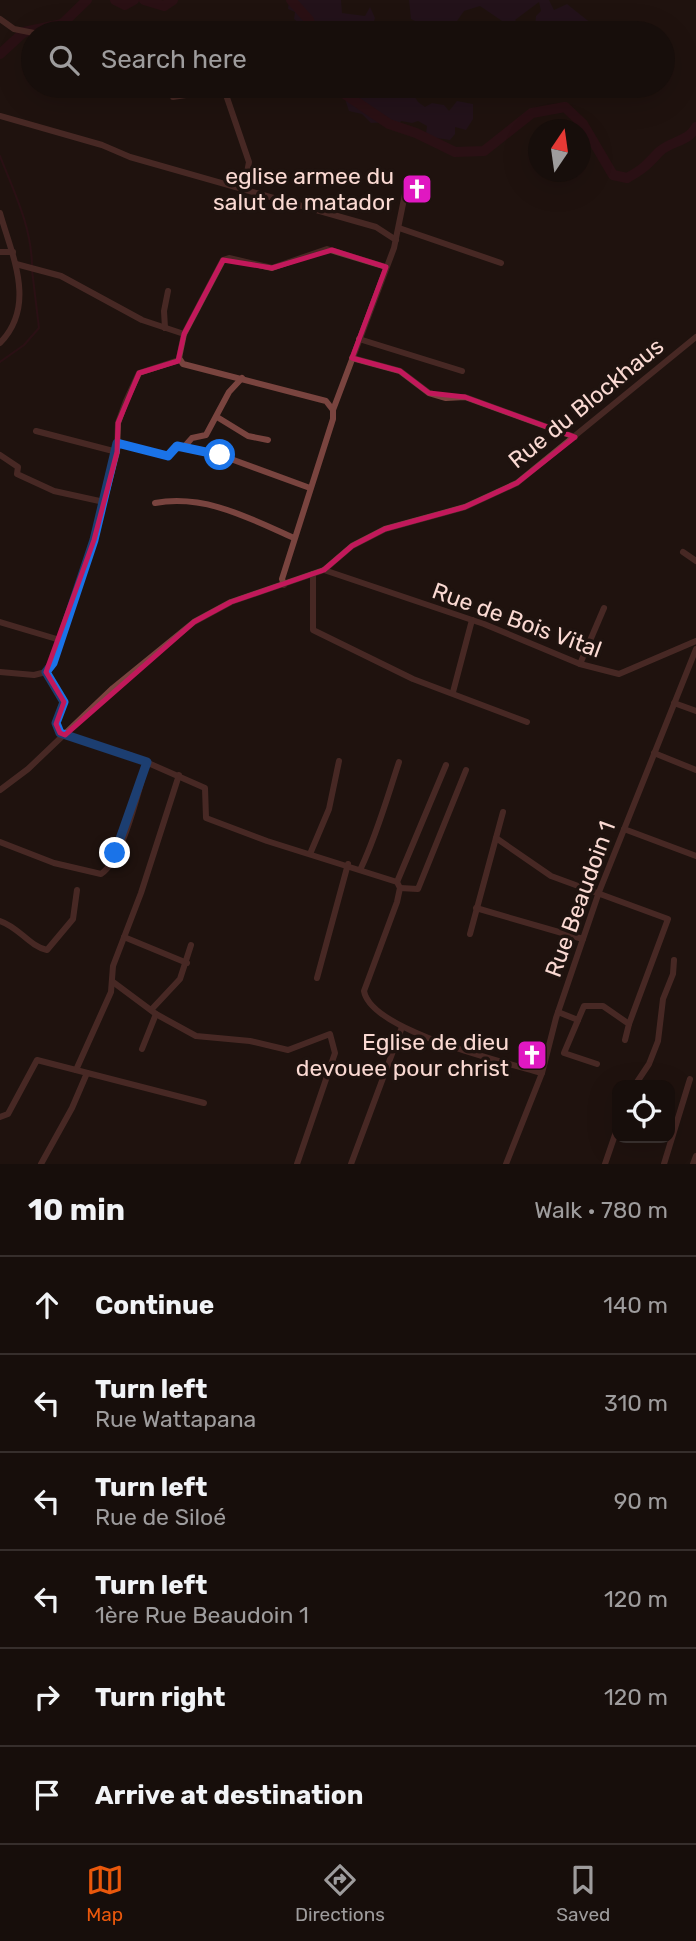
<!DOCTYPE html>
<meta charset="utf-8">
<style>
:root{--surface:#170e0b;--page:#241c19;--text:#f1f3f6;--muted:#9e9c9d;--line:#362e2c;--accent:#ea580c}
body{margin:0;font-family:Rubik,sans-serif;background:var(--page);color:var(--text)}
.controls{position:absolute;right:21px;bottom:21px;display:grid;overflow:hidden;border-radius:14px;box-shadow:0 7px 28px #0002}
.controls button{width:63px;height:63px;display:grid;place-items:center;padding:0;border:0;border-bottom:2px solid var(--line);background:var(--surface);color:var(--text);font:35px sans-serif}
.compass{position:absolute;left:528px;top:119px;width:63px;height:63px;border-radius:50%;background:var(--surface);box-shadow:0 7px 28px #0002;rotate:13deg}
.stop{position:absolute;width:21px;height:21px;margin:-16px;border:5px solid #1a73e8;border-radius:50%;background:#fff}
.stop.end{background:#1a73e8;border-color:#fff;box-shadow:0 2px 7px #0008}
.list{margin:0;padding:0;list-style:none}
h2{display:flex;justify-content:space-between;align-items:center;height:91px;margin:0;padding:0 28px;font-size:30px}
h2 small{font-size:23px;font-weight:400;color:var(--muted)}
.list li{display:grid;grid-template-columns:46px 1fr auto;gap:21px;align-items:center;box-sizing:border-box;height:98px;padding:0 28px;border-top:2px solid var(--line)}
.list b{display:block;font-size:26px;white-space:nowrap}
.list p{margin:0;font-size:23px;white-space:nowrap;color:var(--muted)}
.list em{font-size:23px;font-style:normal;color:var(--muted)}
.icon{flex:none;width:38px;height:38px;fill:none;stroke:currentColor;stroke-width:2;stroke-linecap:round;stroke-linejoin:round}
.map{position:relative;flex:none;width:696px;height:1164px;overflow:hidden}
.search{position:absolute;background:var(--surface);box-shadow:0 7px 28px #0002;left:21px;right:21px;top:21px;height:77px;display:flex;align-items:center;gap:18px;box-sizing:border-box;padding:0 24px;border-radius:38px;color:var(--muted);font-size:26px}
.sheet{height:679px;background:var(--surface)}
nav{display:flex;justify-content:space-around;align-items:center;box-sizing:border-box;height:98px;border-top:2px solid var(--line);background:var(--surface);font-size:19px;color:var(--muted)}
nav a{display:grid;justify-items:center;gap:4px}
nav .on{color:var(--accent)}
.map>svg:first-child{display:block}
</style>
<div class="map">
<svg width="696" height="1164" viewBox="0 0 696 1164">
<rect width="100%" height="100%" fill="#1f130f"/>
<!-- green -->
<g fill="#281328">
<path d="M289 0H341L342 13 365 16 370 7 375 18 370 33H319L317 25 306 28 294 19 295 12 288 9Z"/>
<path d="M409 0H549L554 10 567 4 592 24V33H541L535 28 536 16 541 11 539 2 515 20 522 27 519 33H509L508 25 480 6 464 11 457 21 461 29C450 31 435 37 420 31L419 23 411 19Z"/>
<path d="M335 86H385L390 89 408 86 418 102 425 107 432 103 444 105 449 111 457 101 473 104V119L466 130 455 127V134L450 140 430 137 426 134 427 126 418 121 412 123 401 121 398 127 390 122 371 123 362 114 349 111 346 102 351 89 342 90Z"/>
</g>
<g fill="none" stroke-linecap="round" stroke-linejoin="round">
<!-- stream -->
<g stroke="#390e1b" stroke-width="2">
<path d="M0 156C14 192 31 225 32 265"/>
<path d="M0 362 24 345 39 328 32 270"/>
</g>
<!-- river -->
<g stroke="#390e1b" stroke-width="10">
<path d="M115 0 125 5 134 0"/>
<path d="M144 0 164 6 173 0"/>
<path d="M291 0 309 20 313 33"/>
<path d="M0 54 24 32 62 24 87 0"/>
<path d="M333 86 389 124 416 133 455 152 484 151 532 113 565 107 583 124 613 175 627 178C642 170 647 165 658 153 669 141 689 142 696 127"/>
</g>
<!-- minor -->
<g stroke="#79443f" stroke-width="6">
<path d="M0 19 14 29 34 33"/>
<path d="M223 86 249 162 244 189"/>
<path d="M173 97 224 89"/>
<path d="M0 116 102 145 130 157 376 227 396 240"/>
<path d="M0 213C12 256 37 305 0 343"/>
<path d="M399 228 501 263"/>
<path d="M0 252H13"/>
<path d="M16 264 61 276 142 320 184 334"/>
<path d="M165 328 164 311 168 291"/>
<path d="M359 339 462 371"/>
<path d="M352 358 400 371 429 393 446 398 465 397 575 437"/>
<path d="M333 410 394 248 405 194"/>
<path d="M217 417 248 436 268 440"/>
<path d="M36 431 117 452"/>
<path d="M117 443 168 456 177 446 220 455 310 488"/>
<path d="M184 447 192 438 206 435 229 392 242 378"/>
<path d="M0 455 18 467 17 474 54 491 104 502"/>
<path d="M155 503C205 494 249 518 294 538"/>
<path d="M683 552 696 561"/>
<path d="M324 570 484 624 580 664 619 674 696 641"/>
<path d="M313 574V630L413 679 527 722"/>
<path d="M284 585 282 579 333 419V410L326 401 183 364 179 358 184 334 223 260 229 258 272 268 327 249 386 267"/>
<path d="M0 622 60 640"/>
<path d="M580 664 604 608"/>
<path d="M0 672 34 675 46 672"/>
<path d="M46 672 64 702 56 724 60 733 130 755 205 788 206 818 267 841 397 882 400 888 397 902 364 991C371 1031 504 1062 542 1073"/>
<path d="M46 672 53 663 94 540 117 452 118 423 126 401 139 373 179 360"/>
<path d="M453 692 472 620"/>
<path d="M674 703 696 711"/>
<path d="M654 753 696 770"/>
<path d="M0 790 28 769 113 688 194 622 231 602 324 570 352 546 385 529 465 507 517 483 696 337"/>
<path d="M624 829 696 856"/>
<path d="M496 838 551 876 668 919 629 1024"/>
<path d="M0 842 54 863 101 874C123 860 139 788 147 762"/>
<path d="M310 854 329 809 339 761"/>
<path d="M361 868C377 834 387 798 399 762"/>
<path d="M397 882 446 765"/>
<path d="M400 888 418 889 466 770"/>
<path d="M476 908 583 939"/>
<path d="M0 921C19 927 29 946 47 950L73 919 77 890"/>
<path d="M470 934 503 812"/>
<path d="M124 937 187 963"/>
<path d="M317 978 348 864"/>
<path d="M113 982 156 1014 196 1036 250 1041 288 1050 330 1034 335 1053 297 1164"/>
<path d="M151 1010 180 979 191 945"/>
<path d="M558 1012 578 1020 584 1006H603L629 1024 625 1040"/>
<path d="M578 1020 564 1053 597 1064"/>
<path d="M142 1049 156 1014"/>
<path d="M76 1070 111 992 113 966 141 893 179 775"/>
<path d="M635 1085 649 1064 658 1041 663 999 673 974 674 960"/>
<path d="M0 1117 8 1114 37 1060 204 1103"/>
<path d="M41 1164 72 1108 87 1073"/>
<path d="M351 1164 402 1027"/>
<path d="M506 1164 542 1073 556 1018 599 892 696 649"/>
<path d="M605 1164 617 1129"/>
<path d="M664 1164 690 1079"/>
<path d="M693 1164 696 1156"/>
</g>
</g>
<g fill="none" stroke-linecap="round" stroke-linejoin="round">
<!-- route -->
<path stroke="#1a73e8" stroke-width="9" d="M115 853 147 762 60 733 56 723 64 702 46 672 53 663 94 540 117 443 168 456 177 446 220 455"/>
</g>
<!-- marked area -->
<path d="M0 0H696V1164H0ZM332 250 386 267 352 358 400 371 429 393 465 397 575 437 517 483 465 507 385 529 352 546 324 570 231 602 194 622 65 735 60 733 56 724 64 702 46 672 94 540 117 452 118 423 139 373 178 361 184 334 223 260 272 268Z" fill="#1f130f" fill-opacity=".55" fill-rule="evenodd"/>
<path fill="none" stroke="#c2185b" stroke-width="5" stroke-linejoin="round" d="M332 250 386 267 352 358 400 371 429 393 465 397 575 437 517 483 465 507 385 529 352 546 324 570 231 602 194 622 65 735 60 733 56 724 64 702 46 672 94 540 117 452 118 423 139 373 178 361 184 334 223 260 272 268Z"/>
<!-- icons -->
<defs>
<g id="church-square" transform="scale(1.575)"><rect x="-9" y="-9" width="18" height="18" rx="4" fill="#e018c1" stroke="#1f130f"/><path d="M-1.2-6h2.4v3.5h3.3v2.4h-3.3V6h-2.4V-.1h-3.3v-2.4h3.3Z" fill="#fff"/></g>
</defs>
<g fill-rule="evenodd">
<use href="#church-square" x="417" y="189"/>
<use href="#church-square" x="532" y="1055"/>
</g>
<g text-anchor="middle" dominant-baseline="central" stroke-width="7" stroke-linejoin="round" paint-order="stroke">
<!-- poi labels -->
<g font-size="23" fill="#fad9d2" stroke="#1f130f" text-anchor="end">
<text x="394" y="176">eglise armee du<tspan x="394" dy="26">salut de matador</tspan></text>
<text x="509" y="1042">Eglise de dieu<tspan x="509" dy="26">devouee pour christ</tspan></text>
</g>
<!-- street labels -->
<g font-size="23" fill="#fad9d2" stroke="#1f130f">
<text transform="translate(586 403) rotate(-39)">Rue du Blockhaus</text>
<text transform="translate(517 620) rotate(20)">Rue de Bois Vital</text>
<text transform="translate(580 899) rotate(-70)">Rue Beaudoin 1</text>
</g>
</g>
</svg>
<div class="controls">
<button><svg class="icon" aria-label="locate" viewBox="0 0 24 24"><circle cx="12" cy="12" r="6"/><path d="M12 2v4M12 18v4M2 12h4M18 12h4"/></svg></button>
</div>
<svg class="compass" viewBox="-18 -18 36 36"><path d="M0-13l5 13h-10z" fill="#e53935"/><path d="M0 13l5-13h-10z" fill="#9e9c9d"/></svg>
<div class="stop" style="left:220px;top:455px"></div>
<div class="stop end" style="left:115px;top:853px"></div>
<div class="search"><svg class="icon" aria-label="search" viewBox="0 0 24 24"><circle cx="10" cy="10" r="6"/><path d="M15 15l6 6"/></svg>Search here</div>
</div>
<section class="sheet">
<h2>10 min<small>Walk · 780 m</small></h2>
<ul class="list">
<li><svg class="icon" aria-label="ahead" viewBox="0 0 24 24"><path d="M12 20V5M6 11l6-6 6 6"/></svg><div><b>Continue</b></div><em>140 m</em></li>
<li><svg class="icon" aria-label="left" viewBox="0 0 24 24"><path d="M17 20v-9H6M10 6l-5 5 5 5"/></svg><div><b>Turn left</b><p>Rue Wattapana</p></div><em>310 m</em></li>
<li><svg class="icon" aria-label="left" viewBox="0 0 24 24"><path d="M17 20v-9H6M10 6l-5 5 5 5"/></svg><div><b>Turn left</b><p>Rue de Siloé</p></div><em>90 m</em></li>
<li><svg class="icon" aria-label="left" viewBox="0 0 24 24"><path d="M17 20v-9H6M10 6l-5 5 5 5"/></svg><div><b>Turn left</b><p>1ère Rue Beaudoin 1</p></div><em>120 m</em></li>
<li><svg class="icon" aria-label="right" viewBox="0 0 24 24"><path d="M7 20v-9h11M14 6l5 5-5 5"/></svg><div><b>Turn right</b></div><em>120 m</em></li>
<li><svg class="icon" aria-label="arrive" viewBox="0 0 24 24"><path d="M6 21V4h12l-3 4 3 4H6"/></svg><div><b>Arrive at destination</b></div></li>
</ul>
</section>
<nav>
<a class="on"><svg class="icon" aria-label="map" viewBox="0 0 24 24"><path d="M3 6l6-2 6 2 6-2v14l-6 2-6-2-6 2zM9 4v14M15 6v14"/></svg>Map</a>
<a><svg class="icon" aria-label="directions" viewBox="0 0 24 24"><path d="M12 3l9 9-9 9-9-9zM9 14v-3h6M13 9l2 2-2 2"/></svg>Directions</a>
<a><svg class="icon" aria-label="saved" viewBox="0 0 24 24"><path d="M7 4h10v16l-5-4-5 4z"/></svg>Saved</a>
</nav>
